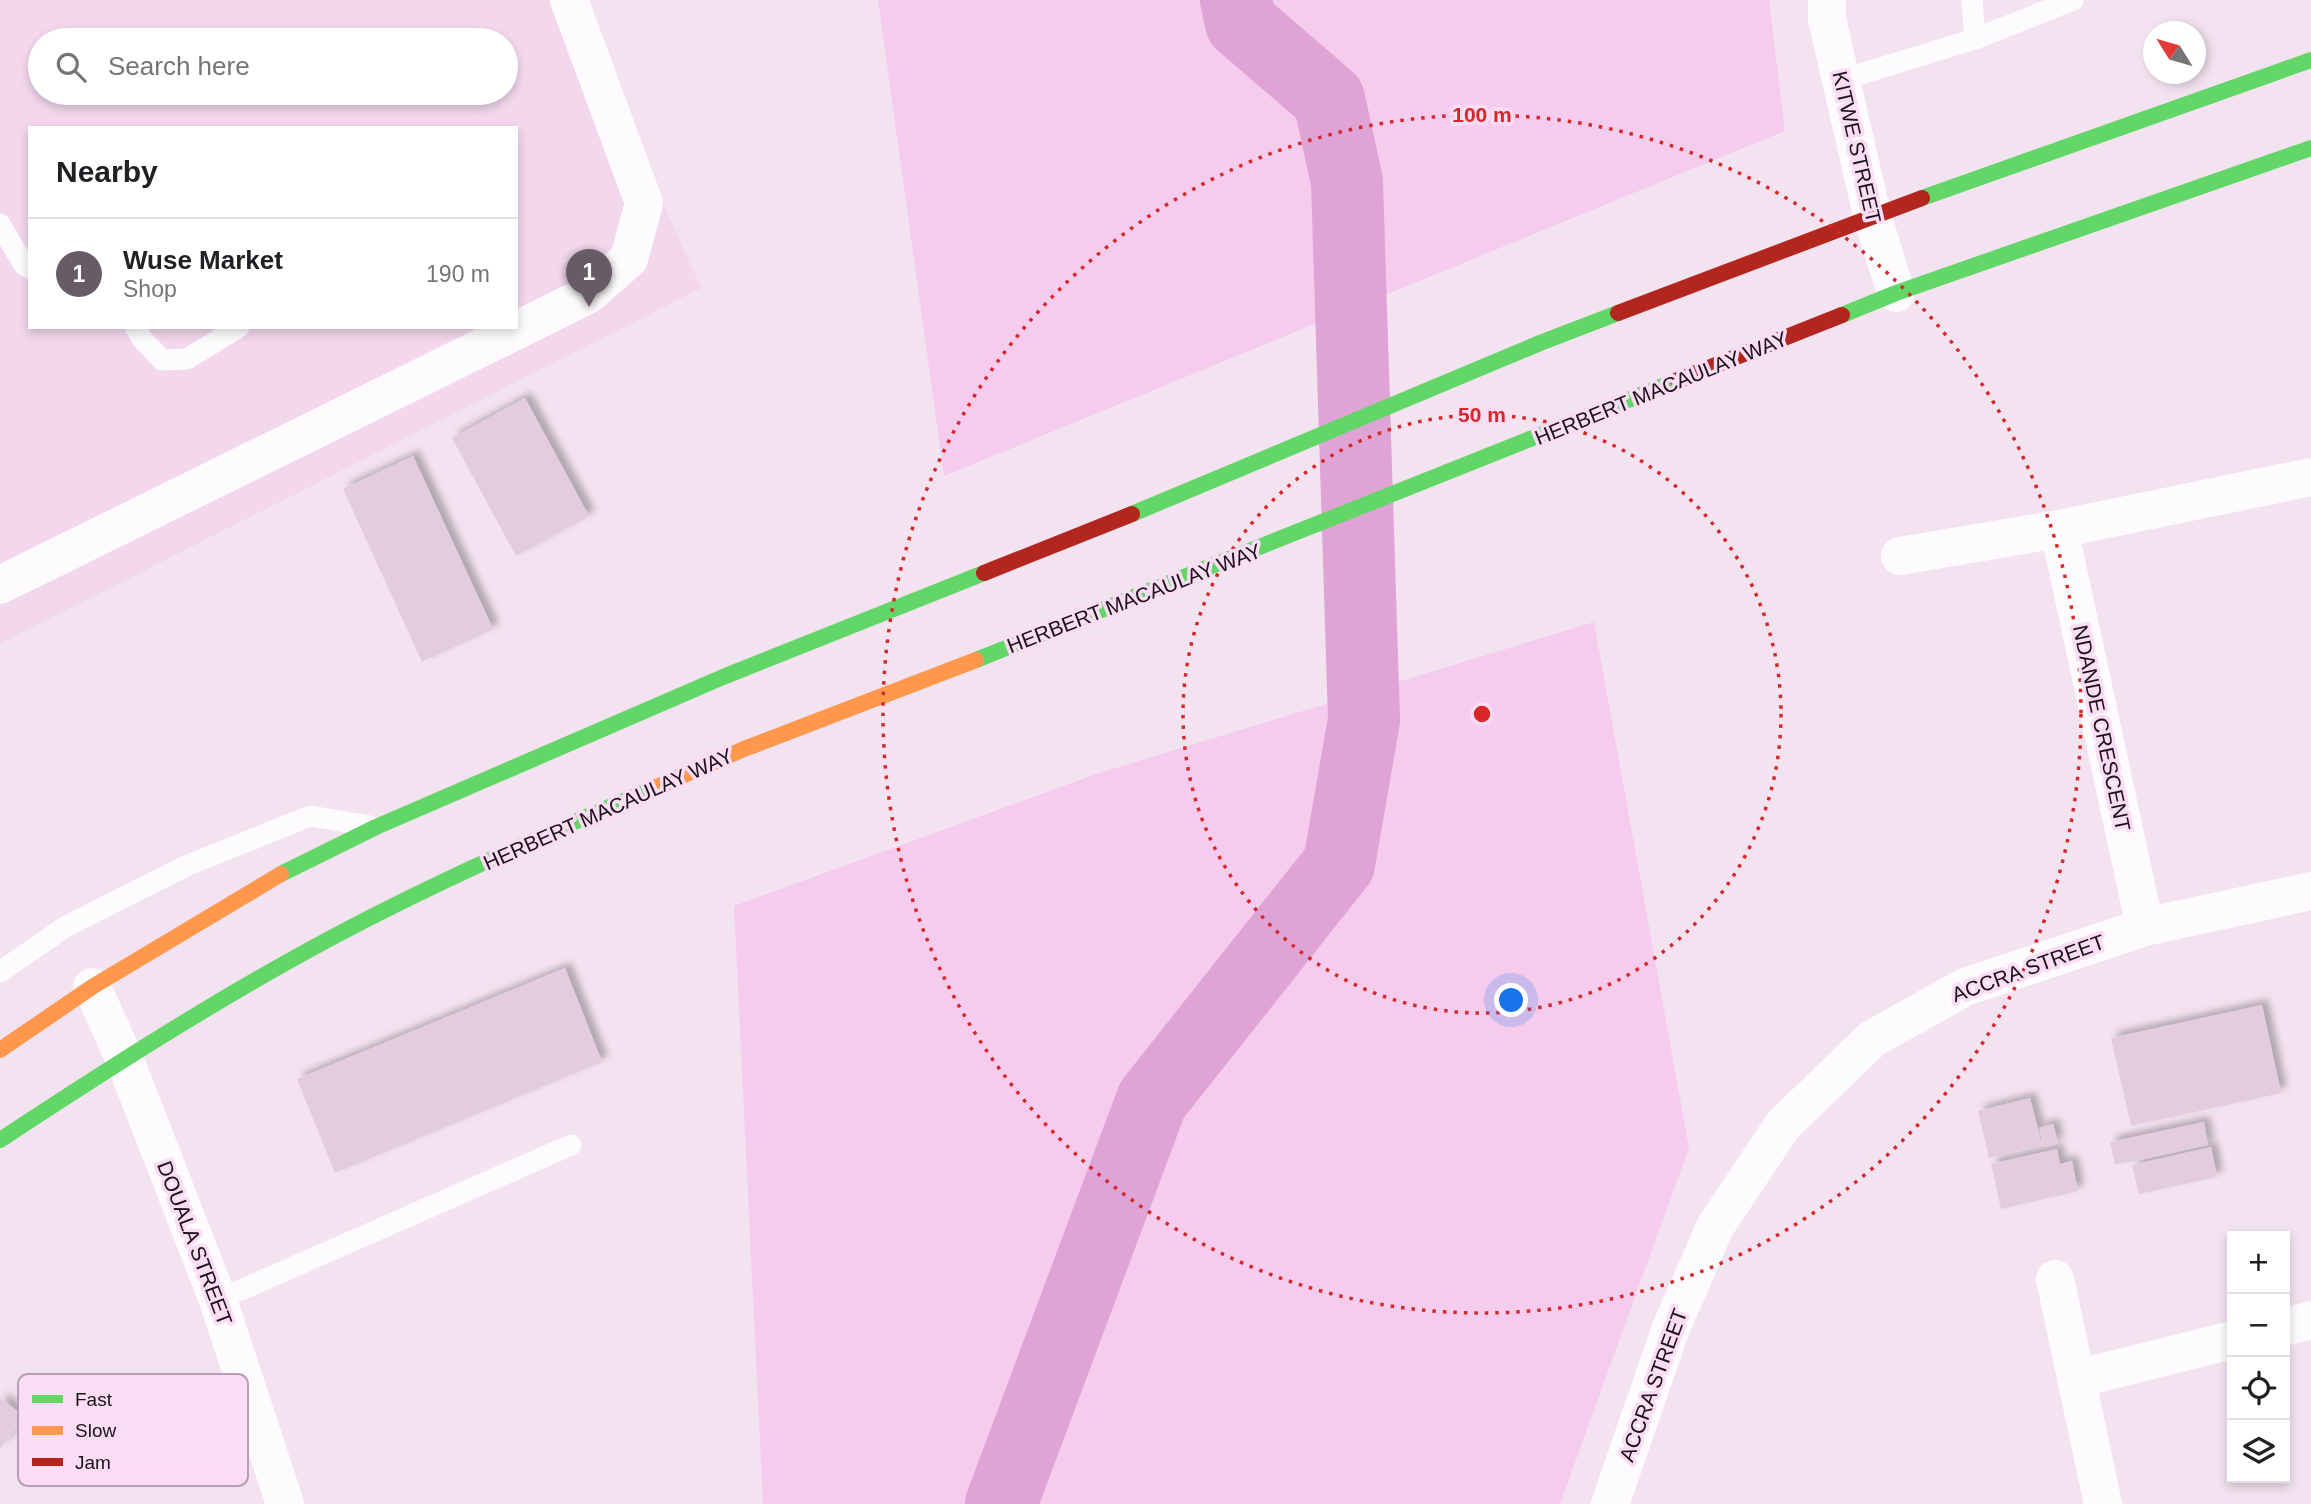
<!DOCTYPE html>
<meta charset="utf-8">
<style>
:root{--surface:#fff;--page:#f6f6f6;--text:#202124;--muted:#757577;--line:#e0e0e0;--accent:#675b65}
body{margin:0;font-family:Helvetica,sans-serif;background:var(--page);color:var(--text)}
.controls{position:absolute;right:21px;bottom:21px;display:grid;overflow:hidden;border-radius:0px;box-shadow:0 4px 10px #0003}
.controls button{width:63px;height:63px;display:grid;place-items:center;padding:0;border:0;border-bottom:2px solid var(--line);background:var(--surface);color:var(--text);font:35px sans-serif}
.compass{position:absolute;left:2143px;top:21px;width:63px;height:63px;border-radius:50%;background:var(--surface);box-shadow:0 4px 10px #0003;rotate:307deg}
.you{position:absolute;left:1512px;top:1001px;width:24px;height:24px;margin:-18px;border:5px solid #fff;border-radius:50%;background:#1a73e8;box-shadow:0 0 0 10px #1a73e833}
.badge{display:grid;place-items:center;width:46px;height:46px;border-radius:50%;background:var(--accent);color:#fff;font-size:23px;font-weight:700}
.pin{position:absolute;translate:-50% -58px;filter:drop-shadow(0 2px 4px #0008)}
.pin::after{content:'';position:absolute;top:37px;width:24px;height:21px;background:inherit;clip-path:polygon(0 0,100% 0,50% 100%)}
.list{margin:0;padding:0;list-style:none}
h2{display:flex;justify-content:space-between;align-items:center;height:91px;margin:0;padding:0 28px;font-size:30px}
h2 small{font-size:23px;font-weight:400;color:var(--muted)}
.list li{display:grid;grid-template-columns:46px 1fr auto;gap:21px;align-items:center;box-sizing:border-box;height:112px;padding:0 28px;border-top:2px solid var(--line)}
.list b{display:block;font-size:26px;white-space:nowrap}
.list p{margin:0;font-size:23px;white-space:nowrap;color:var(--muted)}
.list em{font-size:23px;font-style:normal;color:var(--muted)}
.icon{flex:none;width:38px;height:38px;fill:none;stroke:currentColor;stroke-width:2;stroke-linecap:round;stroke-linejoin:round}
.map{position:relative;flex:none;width:2311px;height:1504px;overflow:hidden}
.search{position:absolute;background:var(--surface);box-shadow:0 4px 10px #0003;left:28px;top:28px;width:490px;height:77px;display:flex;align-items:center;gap:18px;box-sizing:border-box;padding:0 24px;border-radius:38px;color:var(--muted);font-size:26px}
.panel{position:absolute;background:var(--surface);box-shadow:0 4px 10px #0003;left:28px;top:126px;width:490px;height:203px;border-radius:0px}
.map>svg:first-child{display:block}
</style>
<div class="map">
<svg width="2311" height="1504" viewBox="0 0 2311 1504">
<defs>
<filter id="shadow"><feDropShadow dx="6" dy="-6" stdDeviation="3.5" flood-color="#0004"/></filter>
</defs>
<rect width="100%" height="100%" fill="#f3e3f0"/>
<!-- built -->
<path fill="#f2d7ed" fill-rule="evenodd" d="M0 0H572L701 288 0 644ZM40 40H506V93H40ZM30 128H516V327H30Z"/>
<!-- green -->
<g fill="#f5cced">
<path d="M878 0H1769L1785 131 944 476Z"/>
<path d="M1594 622 1689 1148 1560 1504H763L734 906 1096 774Z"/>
</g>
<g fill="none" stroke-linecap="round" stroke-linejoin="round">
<!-- river -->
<path stroke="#dfa4d5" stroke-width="72" d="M1001 1504 1152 1100 1339 864 1364 720 1347 182 1329 99 1241 23 1236 0"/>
</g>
<!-- building -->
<g fill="#e2ccde" filter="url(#shadow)">
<path d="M525 398 589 516 516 556 452 438Z"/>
<path d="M413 456 493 629 422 662 343 489Z"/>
<path d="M565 968 602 1062 335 1173 297 1079Z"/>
<path d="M2262 1005 2281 1093 2131 1126 2111 1038Z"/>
<path d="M2030 1098 2042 1145 1989 1158 1978 1111Z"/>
<path d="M2204 1122 2208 1145 2115 1165 2110 1142Z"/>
<path d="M2053 1124 2058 1143 2044 1147 2039 1128Z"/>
<path d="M2211 1147 2217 1177 2139 1194 2132 1165Z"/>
<path d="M2057 1149 2060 1164 2072 1161 2078 1191 2001 1209 1991 1164Z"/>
<path d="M0 1398 25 1417 0 1449Z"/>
</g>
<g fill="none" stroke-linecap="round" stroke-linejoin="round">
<!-- lane -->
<g stroke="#fdfbfd" stroke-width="21">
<path d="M1972 0 1975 39 2073 0"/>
<path d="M1841 80 1975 39"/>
<path d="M0 224 24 265 30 268"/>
<path d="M135 327 143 340 162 360 187 359 239 327"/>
<path d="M0 972 65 927 186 866 310 816 370 826"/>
<path d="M218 1300 571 1145"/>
</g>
<!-- street -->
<g stroke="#fdfbfd" stroke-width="38">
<path d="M1827 0V19L1872 215 1896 293"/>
<path d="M2059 529 2145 927"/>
<path d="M1900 556 2059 529 2311 477"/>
<path d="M0 585 588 295 629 259 644 203 569 0"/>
<path d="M92 987 124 1058 218 1300 285 1504"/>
<path d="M2055 1279 2103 1504"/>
<path d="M2285 1327 2311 1320"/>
<path d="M2076 1379 2232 1340"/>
<path d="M1610 1504 1671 1328 1715 1227 1783 1125 1872 1039 1965 987 2145 927 2311 891"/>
</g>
<!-- fast -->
<g stroke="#63d668" stroke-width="16">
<path d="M1922 198 2311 60"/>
<path d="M1842 315 1896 293 2311 148"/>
<path d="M1132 514 1540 343 1618 313"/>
<path d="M976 660 1678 380"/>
<path d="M281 874 376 827 723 677 984 573"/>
<path d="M0 1140C108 1069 217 999 331 938 436 882 545 834 654 788"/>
</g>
<!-- slow -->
<g stroke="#ff974d" stroke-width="16">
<path d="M654 788 744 749 976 660"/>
<path d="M0 1050 92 987 281 874"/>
</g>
<!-- jam -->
<g stroke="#b3261e" stroke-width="16">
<path d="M1618 313 1922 198"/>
<path d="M1678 380 1842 315"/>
<path d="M984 573 1132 514"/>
</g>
</g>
<!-- distance rings -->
<g fill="none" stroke="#d62828" stroke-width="3.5" stroke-dasharray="3.5 7">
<circle cx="1482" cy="714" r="299"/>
<circle cx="1482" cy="714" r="599"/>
</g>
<g text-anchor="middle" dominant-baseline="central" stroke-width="7" stroke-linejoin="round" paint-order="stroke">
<!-- street labels -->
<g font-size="21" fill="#1c121a" stroke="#fadcf4">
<text transform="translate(1857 147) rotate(77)">KITWE STREET</text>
<text transform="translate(1661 388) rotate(-22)">HERBERT MACAULAY WAY</text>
<text transform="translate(1134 598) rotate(-21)">HERBERT MACAULAY WAY</text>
<text transform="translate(2102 728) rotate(78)">NDANDE CRESCENT</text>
<text transform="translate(608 809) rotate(-24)">HERBERT MACAULAY WAY</text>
<text transform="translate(2028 968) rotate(-20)">ACCRA STREET</text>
<text transform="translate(195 1243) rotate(69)">DOUALA STREET</text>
<text transform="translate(1653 1385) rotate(-70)">ACCRA STREET</text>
</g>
</g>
<!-- legend -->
<rect x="18" y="1374" width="230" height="112" rx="10" fill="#fadcf4" stroke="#b79fb3" stroke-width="2"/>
<rect x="32" y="1395" width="31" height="8" fill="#63d668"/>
<rect x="32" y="1426" width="31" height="9" fill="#ff974d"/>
<rect x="32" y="1458" width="31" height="8" fill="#b3261e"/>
<g font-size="19" fill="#1c121a">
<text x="75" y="1406">Fast</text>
<text x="75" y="1437">Slow</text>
<text x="75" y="1469">Jam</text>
</g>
<circle cx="1482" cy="714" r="10" fill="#d62828" stroke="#fadcf4" stroke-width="3.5"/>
<g font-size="21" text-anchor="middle" font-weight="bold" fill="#d62828" stroke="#fadcf4" stroke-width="7" stroke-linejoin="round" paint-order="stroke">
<text x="1482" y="122">100 m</text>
<text x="1482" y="422">50 m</text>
</g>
</svg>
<div class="controls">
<button>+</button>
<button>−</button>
<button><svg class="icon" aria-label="locate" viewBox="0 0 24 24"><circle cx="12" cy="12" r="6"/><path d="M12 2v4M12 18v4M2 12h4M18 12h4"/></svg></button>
<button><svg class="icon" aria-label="layers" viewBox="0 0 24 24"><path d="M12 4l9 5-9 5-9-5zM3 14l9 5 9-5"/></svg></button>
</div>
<svg class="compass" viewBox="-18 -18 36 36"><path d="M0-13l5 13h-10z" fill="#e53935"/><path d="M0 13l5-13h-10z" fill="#757577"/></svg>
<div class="you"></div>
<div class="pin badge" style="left:589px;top:307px">1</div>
<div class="search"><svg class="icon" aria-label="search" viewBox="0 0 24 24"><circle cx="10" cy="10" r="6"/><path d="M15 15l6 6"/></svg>Search here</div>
<section class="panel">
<h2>Nearby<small></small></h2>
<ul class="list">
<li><span class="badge">1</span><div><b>Wuse Market</b><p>Shop</p></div><em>190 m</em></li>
</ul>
</section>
</div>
